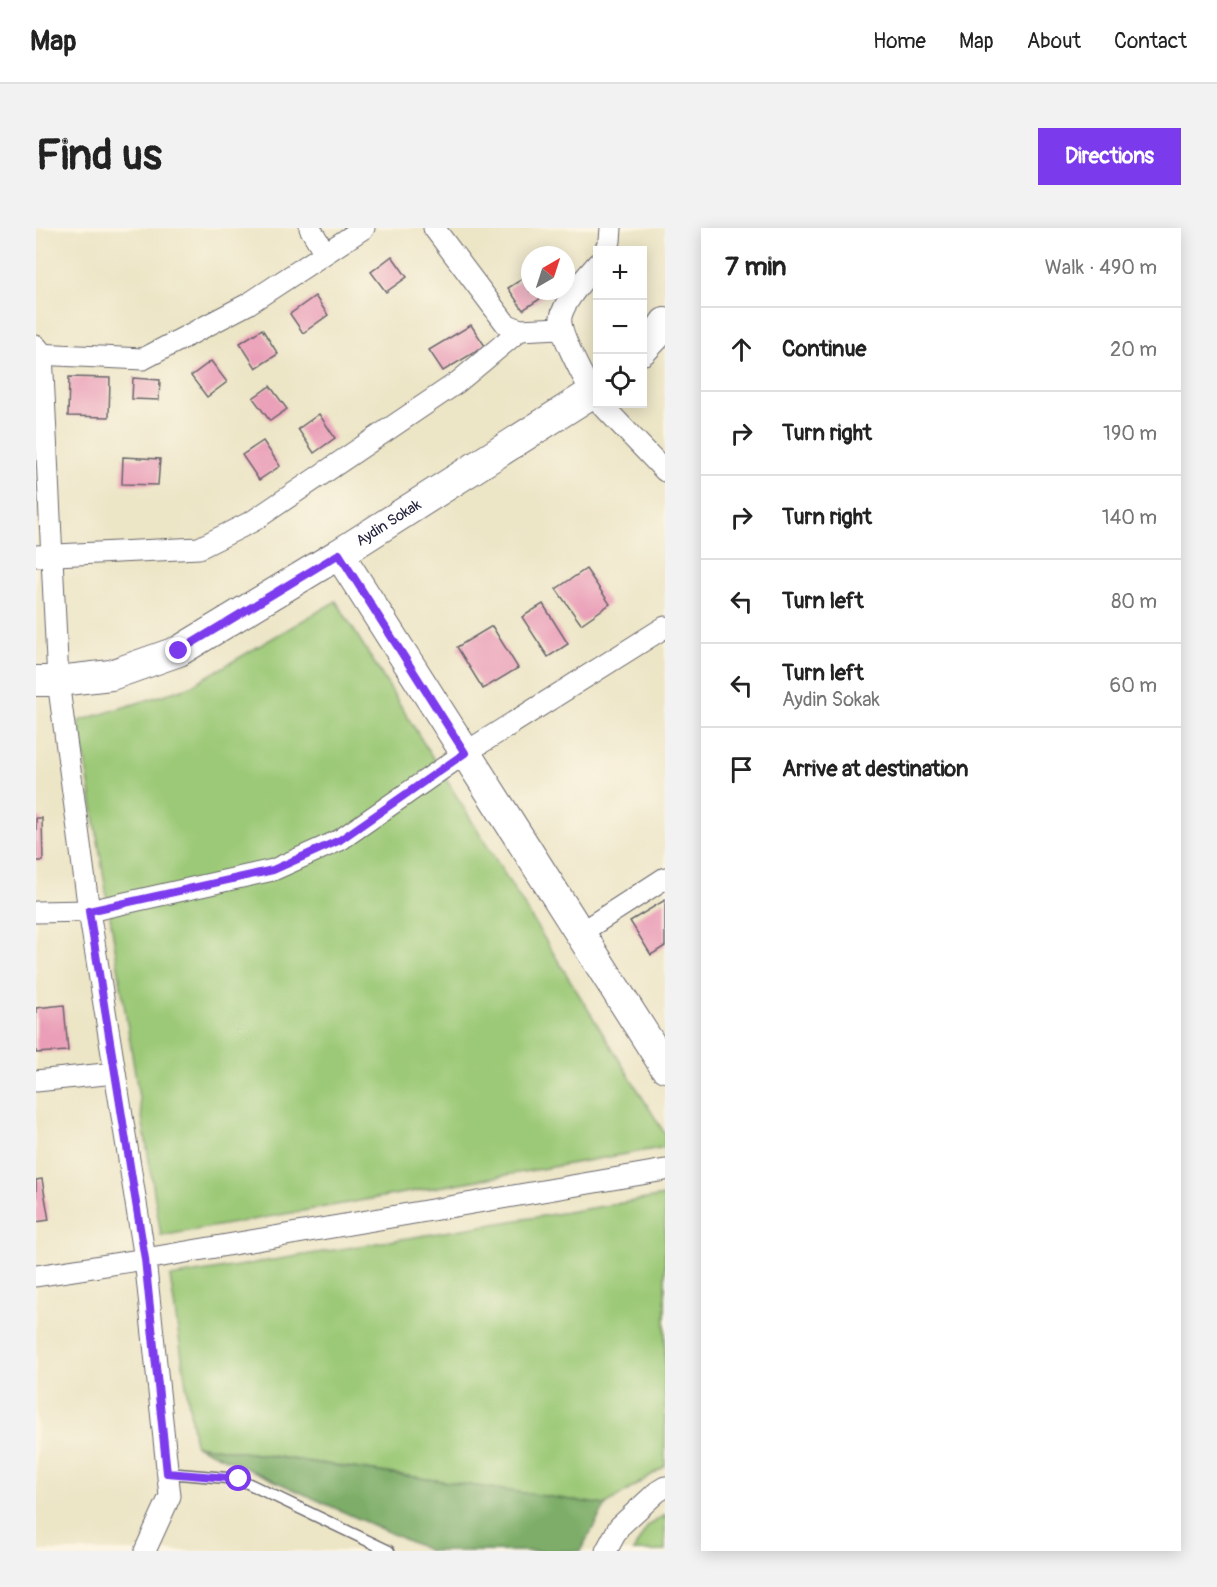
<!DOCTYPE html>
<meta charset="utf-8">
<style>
:root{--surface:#fff;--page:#f2f2f2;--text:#222;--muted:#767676;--line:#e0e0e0;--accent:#7c3aed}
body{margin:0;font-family:Pangolin,sans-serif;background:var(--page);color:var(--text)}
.controls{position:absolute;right:18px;top:18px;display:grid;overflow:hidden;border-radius:0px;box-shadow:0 3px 15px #0003}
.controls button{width:54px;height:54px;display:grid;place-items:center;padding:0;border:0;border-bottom:2px solid var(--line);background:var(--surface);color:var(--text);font:30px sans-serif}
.compass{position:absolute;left:485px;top:18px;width:54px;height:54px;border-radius:50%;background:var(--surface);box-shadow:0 3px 15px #0003;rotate:39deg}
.stop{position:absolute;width:18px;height:18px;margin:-14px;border:4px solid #7c3aed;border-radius:50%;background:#fff}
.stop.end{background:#7c3aed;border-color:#fff;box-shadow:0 2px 6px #0008}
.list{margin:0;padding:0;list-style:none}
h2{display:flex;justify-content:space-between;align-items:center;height:78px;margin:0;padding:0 24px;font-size:26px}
h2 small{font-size:20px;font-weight:400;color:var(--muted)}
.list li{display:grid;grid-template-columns:39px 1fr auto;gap:18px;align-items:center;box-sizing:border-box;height:84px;padding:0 24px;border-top:2px solid var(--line)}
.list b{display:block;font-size:22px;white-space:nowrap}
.list p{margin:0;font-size:20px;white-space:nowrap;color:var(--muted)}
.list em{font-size:20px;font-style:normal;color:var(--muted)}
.icon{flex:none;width:33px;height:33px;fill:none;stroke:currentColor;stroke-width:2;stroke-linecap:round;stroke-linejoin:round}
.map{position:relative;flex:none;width:629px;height:1323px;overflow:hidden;border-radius:0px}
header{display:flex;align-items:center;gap:36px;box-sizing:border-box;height:84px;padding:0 30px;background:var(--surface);border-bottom:2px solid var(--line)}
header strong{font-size:28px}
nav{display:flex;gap:33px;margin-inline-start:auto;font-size:21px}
.intro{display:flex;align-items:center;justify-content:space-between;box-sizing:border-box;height:144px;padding:0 36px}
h1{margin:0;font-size:42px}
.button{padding:15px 27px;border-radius:0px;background:var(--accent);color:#fff;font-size:21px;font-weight:700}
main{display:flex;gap:36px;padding:0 36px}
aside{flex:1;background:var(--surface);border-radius:0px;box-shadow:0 3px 15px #0003}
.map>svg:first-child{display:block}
</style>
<header>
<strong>Map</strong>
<nav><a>Home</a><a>Map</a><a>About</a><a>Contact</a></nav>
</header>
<div class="intro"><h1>Find us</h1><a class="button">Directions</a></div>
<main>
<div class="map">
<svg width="629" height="1323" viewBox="0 0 629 1323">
<rect width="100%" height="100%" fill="#fcf5e5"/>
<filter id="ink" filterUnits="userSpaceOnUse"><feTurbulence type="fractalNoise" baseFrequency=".0167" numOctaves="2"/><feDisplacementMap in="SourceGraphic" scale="12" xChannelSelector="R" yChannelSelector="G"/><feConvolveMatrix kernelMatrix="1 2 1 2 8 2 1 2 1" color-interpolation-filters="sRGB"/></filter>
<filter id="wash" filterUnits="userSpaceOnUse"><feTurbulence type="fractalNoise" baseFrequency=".008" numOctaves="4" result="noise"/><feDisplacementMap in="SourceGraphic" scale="24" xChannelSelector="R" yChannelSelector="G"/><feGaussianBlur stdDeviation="1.35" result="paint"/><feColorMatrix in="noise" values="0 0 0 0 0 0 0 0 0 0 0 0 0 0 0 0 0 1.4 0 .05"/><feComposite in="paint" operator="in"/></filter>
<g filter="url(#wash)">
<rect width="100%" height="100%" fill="#ece5c6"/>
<!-- green -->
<g fill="#9cc977" stroke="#5f7659" stroke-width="1.5">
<path d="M300 373 629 906V919L125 1008 43 493 153 459Z"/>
<path d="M629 968V1238L570 1277 159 1217 134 1049Z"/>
<path d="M629 1287V1323H597L612 1298Z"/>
</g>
<!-- forest -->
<path fill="#7dad68" stroke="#506852" stroke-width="1.5" d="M159 1217 570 1277 544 1323H394Z"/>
<g id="blocks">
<!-- building -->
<g fill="#ea9eb8">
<path d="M356 28 371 49 350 64 335 44Z"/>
<path d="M494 46V63H516L487 82 472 60Z"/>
<path d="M279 68 292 87 267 105 254 86Z"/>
<path d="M435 97 449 118 407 143 393 122Z"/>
<path d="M226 101 242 126 220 140 204 115Z"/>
<path d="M175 133 191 154 171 169 155 148Z"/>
<path d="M33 149 74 150 73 189 32 188Z"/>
<path d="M97 150 124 152 123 172 96 171Z"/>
<path d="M234 158 251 181 234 193 217 170Z"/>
<path d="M283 186 299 210 278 225 262 201Z"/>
<path d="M227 213 244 238 223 252 206 227Z"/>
<path d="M87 229 124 231 122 257 86 256Z"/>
<path d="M550 341 574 376 545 396 520 361Z"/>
<path d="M507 376 532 416 512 429 486 389Z"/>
<path d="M456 398 482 440 447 461 421 419Z"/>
<path d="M0 590H6L7 633H0Z"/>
<path d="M629 672V718L615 727 594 693Z"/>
<path d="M28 777 32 823 0 825V780Z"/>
<path d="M6 951 13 992 0 994V952Z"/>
</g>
</g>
</g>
<g filter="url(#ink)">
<use href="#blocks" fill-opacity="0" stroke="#69666c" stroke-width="1.5"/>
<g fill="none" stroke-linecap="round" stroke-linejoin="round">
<!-- lane casing -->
<g stroke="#69666c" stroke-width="13">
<path id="lane" d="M131 1245 203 1251 353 1323"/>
</g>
<!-- street casing -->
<g stroke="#69666c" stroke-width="23">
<g id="street">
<path d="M274 0 289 25"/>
<path d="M398 0 470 96 484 102 524 100"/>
<path d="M569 22 574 13 575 0"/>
<path d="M562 35C551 48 528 72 525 89 522 105 548 149 556 166L562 172"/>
<path d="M0 118 6 125 22 453 53 683 109 1031 134 1268 109 1323"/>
<path d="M0 126 107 131 212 76 328 0"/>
<path d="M565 176 629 243"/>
<path d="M0 328 163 320 217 293 422 154 484 102"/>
<path d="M0 684 53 683 237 642 304 612 429 525 629 399"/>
<path d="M544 705 629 650"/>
<path d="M0 853 79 845"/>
<path d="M0 1048 109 1031 629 942"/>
<path d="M570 1323 583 1299 621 1264 629 1259"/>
</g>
</g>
<!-- secondary casing -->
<g stroke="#69666c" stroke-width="32">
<g id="secondary">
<path d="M606 122 623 104 629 95"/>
<path d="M303 326 629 839"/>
<path id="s1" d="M0 453H22L75 447 143 423 303 326 562 161"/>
</g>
</g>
<!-- lane -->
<use href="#lane" stroke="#fff" stroke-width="10"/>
<!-- street -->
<use href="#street" stroke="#fff" stroke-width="21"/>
<!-- secondary -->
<use href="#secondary" stroke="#fff" stroke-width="30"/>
</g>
</g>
<g fill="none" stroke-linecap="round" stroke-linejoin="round" filter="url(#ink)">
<!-- route -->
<path stroke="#7c3aed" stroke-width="8" d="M143 423 303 326 429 525 304 612 237 642 53 683 109 1031 131 1245 203 1251"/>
</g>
<g text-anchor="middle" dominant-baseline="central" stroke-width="4.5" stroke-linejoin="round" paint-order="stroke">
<!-- street labels -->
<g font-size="15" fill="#22223b" stroke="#fcf5e5">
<text stroke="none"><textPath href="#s1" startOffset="393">Aydin Sokak</textPath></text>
</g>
</g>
</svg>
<div class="controls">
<button>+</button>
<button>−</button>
<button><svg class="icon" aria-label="locate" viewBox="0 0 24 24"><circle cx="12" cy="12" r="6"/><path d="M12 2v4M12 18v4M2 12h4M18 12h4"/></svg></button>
</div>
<svg class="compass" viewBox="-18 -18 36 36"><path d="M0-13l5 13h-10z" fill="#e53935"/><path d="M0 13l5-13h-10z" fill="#767676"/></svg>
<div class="stop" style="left:203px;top:1251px"></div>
<div class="stop end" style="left:143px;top:423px"></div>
</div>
<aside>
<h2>7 min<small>Walk · 490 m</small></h2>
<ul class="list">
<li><svg class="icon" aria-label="ahead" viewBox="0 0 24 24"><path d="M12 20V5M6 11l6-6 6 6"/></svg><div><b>Continue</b></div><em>20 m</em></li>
<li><svg class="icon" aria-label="right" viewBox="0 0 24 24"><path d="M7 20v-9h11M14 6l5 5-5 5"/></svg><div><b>Turn right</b></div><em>190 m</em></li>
<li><svg class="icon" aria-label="right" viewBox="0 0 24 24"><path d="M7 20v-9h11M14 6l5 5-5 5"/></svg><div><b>Turn right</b></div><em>140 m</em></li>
<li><svg class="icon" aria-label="left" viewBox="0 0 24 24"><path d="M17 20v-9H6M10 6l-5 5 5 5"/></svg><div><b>Turn left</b></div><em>80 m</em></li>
<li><svg class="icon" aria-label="left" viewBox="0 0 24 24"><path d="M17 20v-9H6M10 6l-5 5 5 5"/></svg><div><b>Turn left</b><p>Aydin Sokak</p></div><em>60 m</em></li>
<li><svg class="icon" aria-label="arrive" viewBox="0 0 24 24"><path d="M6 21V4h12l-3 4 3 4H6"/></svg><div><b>Arrive at destination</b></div></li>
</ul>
</aside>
</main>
